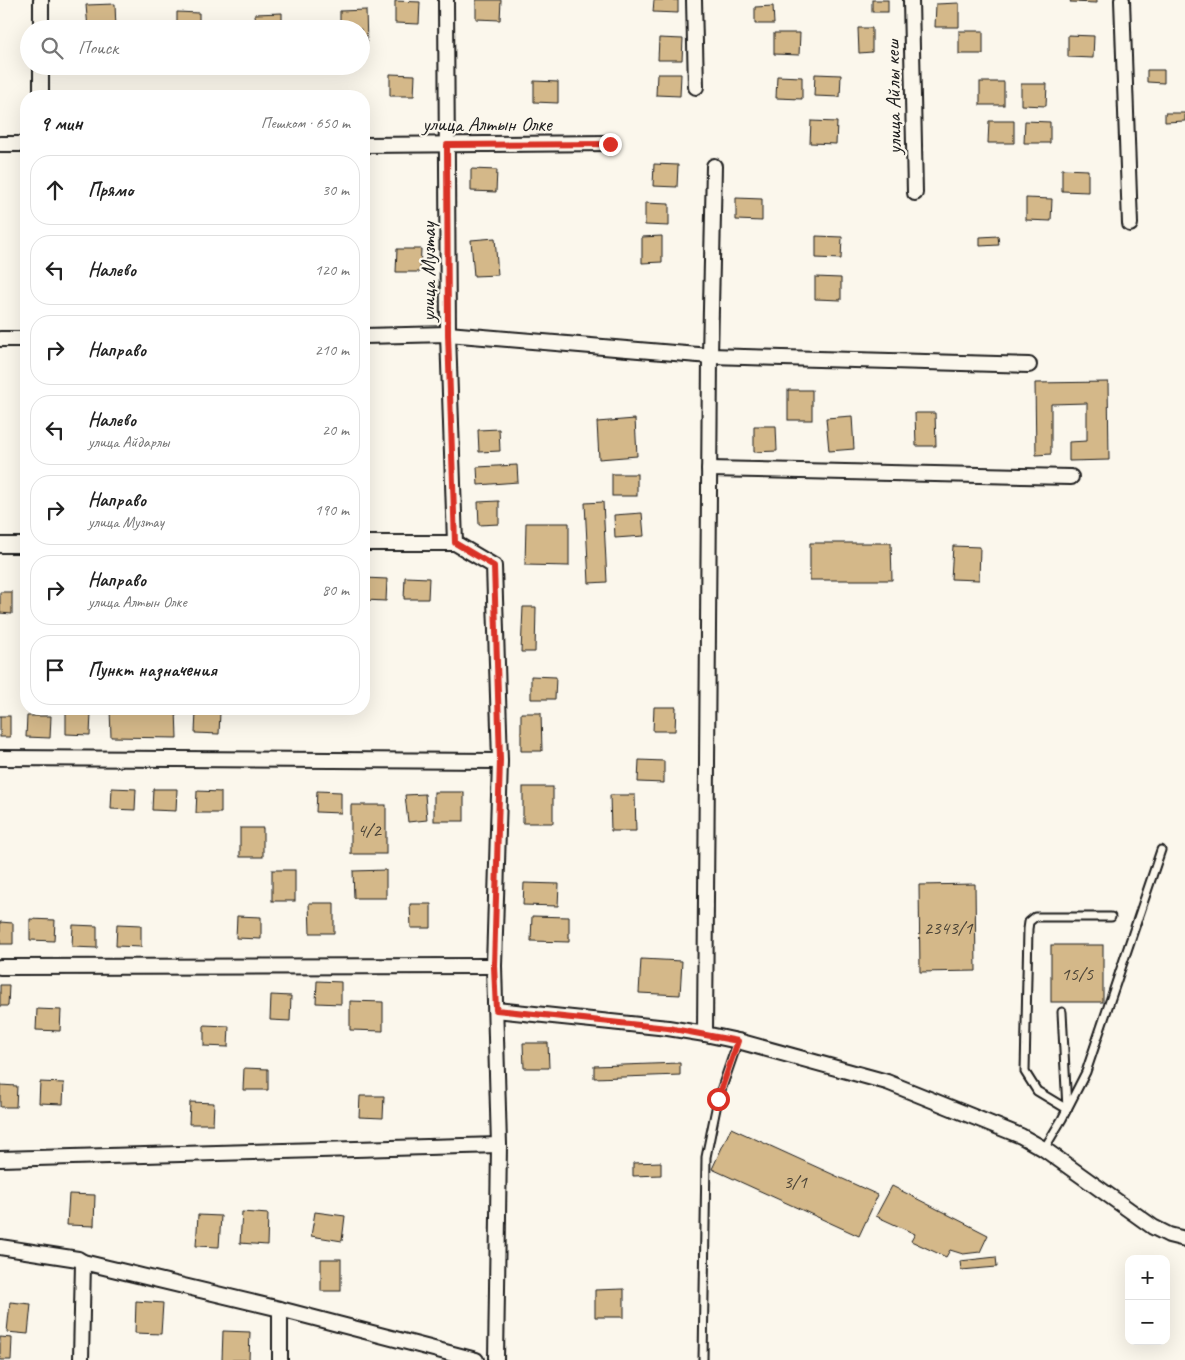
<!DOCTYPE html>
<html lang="ru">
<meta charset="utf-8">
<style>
:root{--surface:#fff;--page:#f2f2f2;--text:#222;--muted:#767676;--line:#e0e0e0}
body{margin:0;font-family:Caveat,sans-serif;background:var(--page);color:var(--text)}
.controls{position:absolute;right:15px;bottom:15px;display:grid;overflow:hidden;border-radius:10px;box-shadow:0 5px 20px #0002}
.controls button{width:45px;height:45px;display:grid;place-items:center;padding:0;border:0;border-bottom:1px solid var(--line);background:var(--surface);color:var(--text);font:25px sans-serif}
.stop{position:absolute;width:15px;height:15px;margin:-11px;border:4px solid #d93025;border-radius:50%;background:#fff}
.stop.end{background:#d93025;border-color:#fff;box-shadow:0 1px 5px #0008}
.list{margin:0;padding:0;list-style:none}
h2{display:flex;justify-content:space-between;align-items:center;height:65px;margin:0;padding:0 20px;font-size:21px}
h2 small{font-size:16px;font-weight:400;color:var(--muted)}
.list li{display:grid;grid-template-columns:32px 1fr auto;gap:15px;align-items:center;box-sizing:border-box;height:70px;margin:0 10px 10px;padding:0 10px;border:1px solid var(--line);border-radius:20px}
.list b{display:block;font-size:19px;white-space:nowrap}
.list p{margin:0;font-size:16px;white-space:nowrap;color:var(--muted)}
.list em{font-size:16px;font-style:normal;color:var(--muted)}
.icon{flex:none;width:28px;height:28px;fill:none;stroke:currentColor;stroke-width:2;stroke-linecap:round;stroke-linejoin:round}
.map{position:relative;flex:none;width:1185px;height:1360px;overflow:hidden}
.search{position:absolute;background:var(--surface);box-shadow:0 5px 20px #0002;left:20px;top:20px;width:350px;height:55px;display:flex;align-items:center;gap:12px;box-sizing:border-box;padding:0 18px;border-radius:28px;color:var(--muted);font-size:19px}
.panel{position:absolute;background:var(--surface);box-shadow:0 5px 20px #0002;left:20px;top:90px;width:350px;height:625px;border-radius:20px}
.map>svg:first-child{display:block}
</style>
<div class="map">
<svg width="1185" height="1360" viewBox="0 0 1185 1360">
<rect width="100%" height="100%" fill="#fbf7ec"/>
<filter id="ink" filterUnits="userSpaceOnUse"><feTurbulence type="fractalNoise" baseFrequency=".02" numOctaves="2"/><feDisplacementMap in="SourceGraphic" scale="10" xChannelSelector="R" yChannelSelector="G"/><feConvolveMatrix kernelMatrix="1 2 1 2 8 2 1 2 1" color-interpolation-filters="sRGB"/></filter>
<g filter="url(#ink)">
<!-- building -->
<g fill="#d4b889" stroke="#1c1c1c">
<path d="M476 0H501L500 20 476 19Z"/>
<path d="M654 0H678V13L653 12Z"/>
<rect x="872" y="0" width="16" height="12"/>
<path d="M1071 0H1097V3L1070 2Z"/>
<path d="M395 1 420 2 419 24 395 23Z"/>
<path d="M959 3V27H935L936 4Z"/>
<path d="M115 4 116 29H88L86 5Z"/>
<path d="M773 6 774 24H755V7Z"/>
<path d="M366 10 367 45H361V29H340V11Z"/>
<path d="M177 12 199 13V29H177Z"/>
<path d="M282 13V29H256L255 14Z"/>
<path d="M858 28H872V52L859 53Z"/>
<rect x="959" y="31" width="24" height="23"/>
<path d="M774 33H800L799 55 774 54Z"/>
<path d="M1068 35 1094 36 1093 58 1068 57Z"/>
<path d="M659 38 683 39 682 60H658Z"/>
<path d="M1147 70H1164V83L1147 82Z"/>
<path d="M390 74 415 75 414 96H390Z"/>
<path d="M657 74H681L680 96 656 95Z"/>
<path d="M815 74 841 75 840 97 814 96Z"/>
<path d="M777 76 802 77V99L776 98Z"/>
<path d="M534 81 558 82V103L534 102Z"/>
<rect x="980" y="82" width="24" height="23"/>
<path d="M1021 84H1047L1046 106 1021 105Z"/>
<path d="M1165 113H1185V121L1165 122Z"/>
<path d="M811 121 837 122 836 144 810 143Z"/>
<path d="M989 121H1014V143H988Z"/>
<path d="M1025 121 1050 122V143H1024Z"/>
<path d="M654 164 678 165 677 187 653 186Z"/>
<path d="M471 169 497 170 496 192 471 191Z"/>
<path d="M1062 169 1088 170V192L1062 191Z"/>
<path d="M736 198 762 199V221L736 220Z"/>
<path d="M1026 198 1052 199 1051 221 1026 220Z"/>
<path d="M645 203 669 204V226L645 225Z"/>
<path d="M364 225H366L367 254H364Z"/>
<path d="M662 236V262L642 263V237Z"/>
<path d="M816 236 842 237 841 259 816 258Z"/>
<path d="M998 236 999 245 980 246V237Z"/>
<path d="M495 238 498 275 474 276 471 240Z"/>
<path d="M397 249H421L420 272H396Z"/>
<path d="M815 277 841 278V300L815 299Z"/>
<path d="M1108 382 1109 460 1069 461V442L1087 441V403L1051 404V454L1036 455 1035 383Z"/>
<rect x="788" y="390" width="24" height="30"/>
<path d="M915 413H935L936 446H916Z"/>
<path d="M852 416 854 449 829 451 826 418Z"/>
<path d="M635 419 637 456 599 459 597 422Z"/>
<path d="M754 426H776L777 451 754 452Z"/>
<path d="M499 429 500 451 479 452 478 430Z"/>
<path d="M517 465 518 482 478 485 477 467Z"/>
<rect x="612" y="474" width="25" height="22"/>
<path d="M499 501V524L479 525 478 502Z"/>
<path d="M603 502 607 582 589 583 585 503Z"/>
<path d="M642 513 644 536 615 538 614 515Z"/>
<path d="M526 523H569V566L525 565Z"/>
<path d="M810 543H891L892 580H810Z"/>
<path d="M953 546 980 547 979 580 951 579Z"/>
<path d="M405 577 429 578 428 599H404Z"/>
<path d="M364 578 387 579 386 601 364 600Z"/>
<path d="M0 592H12V614L0 613Z"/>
<path d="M523 607H536L535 652H521Z"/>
<path d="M531 676 556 677 555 699H531Z"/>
<path d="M654 707H676L675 731H653Z"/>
<path d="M110 709H176L177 738 111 737Z"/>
<path d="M196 711 220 712 219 734 195 733Z"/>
<path d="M66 713H91L90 735 66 734Z"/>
<path d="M521 713H541L542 751H521Z"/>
<rect x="0" y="716" width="10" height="21"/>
<path d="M27 716H51L50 738 26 737Z"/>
<path d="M639 760 664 761V783L638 782Z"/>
<rect x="523" y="787" width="30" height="36"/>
<path d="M112 788 136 789 135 810 111 809Z"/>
<path d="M153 789H177L176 811 152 810Z"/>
<path d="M197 791 221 792V813H196Z"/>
<path d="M317 791 341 792V813L316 812Z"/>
<rect x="434" y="792" width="30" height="29"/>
<path d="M425 794 427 820 408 822 405 795Z"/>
<path d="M610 795H635L636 831H611Z"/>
<rect x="351" y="805" width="35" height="49"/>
<rect x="240" y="828" width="23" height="29"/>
<rect x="272" y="870" width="23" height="31"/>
<path d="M386 870V898H354L353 871Z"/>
<path d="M524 883 559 884 558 906 523 905Z"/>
<path d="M975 884 976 971 920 972 919 885Z"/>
<path d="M309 903H334V933H310Z"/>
<path d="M410 904H431V928H411Z"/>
<path d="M237 916 261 917V939L236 938Z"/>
<path d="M532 916 569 917V942L531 941Z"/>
<path d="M30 919 55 920 54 941 30 940Z"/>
<path d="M0 922 13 923V944H0Z"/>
<path d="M117 924 141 925V947L116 946Z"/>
<path d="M73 925 97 926V948L72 947Z"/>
<rect x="1051" y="945" width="52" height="57"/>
<path d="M641 959 682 961 680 995 639 993Z"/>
<path d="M317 981 341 982V1004L316 1003Z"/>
<path d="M0 985H9L8 1006H0Z"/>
<path d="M271 995 291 996 290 1021 270 1020Z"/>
<path d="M350 1001 383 1002V1031L350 1030Z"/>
<path d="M37 1009 61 1010 60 1031 36 1030Z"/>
<path d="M204 1025 229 1026 228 1047 204 1046Z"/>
<path d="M523 1043H548L549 1068H524Z"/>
<path d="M680 1063V1075L594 1078V1066Z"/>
<path d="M244 1068 268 1069V1090H243Z"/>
<path d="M40 1082 64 1083 63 1104 39 1103Z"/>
<path d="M0 1085 17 1086 16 1107H0Z"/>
<path d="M360 1096H384L383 1118 359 1117Z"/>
<path d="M190 1102 214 1103 213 1124H189Z"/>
<path d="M731 1128 878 1195 859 1236 712 1169Z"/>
<path d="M661 1162V1175L633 1176V1163Z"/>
<path d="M892 1186 988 1235 980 1252 963 1254 950 1250 946 1257 911 1241 915 1234 876 1216Z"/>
<path d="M69 1194 95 1195 94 1226 67 1225Z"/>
<path d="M242 1212 268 1214 267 1245 240 1243Z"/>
<path d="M315 1212 345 1216 342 1241 311 1236Z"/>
<path d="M198 1215 221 1216 219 1247 196 1246Z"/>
<path d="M996 1257 997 1267 961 1270 960 1261Z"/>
<rect x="321" y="1259" width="20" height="32"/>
<path d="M624 1289V1317H595V1290Z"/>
<path d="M136 1301 163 1303 161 1334 135 1333Z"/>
<path d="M10 1302 31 1304 28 1334 7 1332Z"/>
<path d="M223 1331 250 1332 249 1360H222Z"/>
<path d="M0 1337 12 1338 11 1360H0Z"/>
</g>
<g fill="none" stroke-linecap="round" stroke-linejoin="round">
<!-- lane casing -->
<g stroke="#1c1c1c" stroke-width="11">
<g id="lane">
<path d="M1062 1012 1067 1109"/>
<path d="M1067 1109 1037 1091 1025 1072 1028 929 1029 922 1035 917H1111"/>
<path d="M1044 1149 1062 1119 1086 1072 1161 850"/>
<path d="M703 1360 706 1157 718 1099 738 1041"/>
</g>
</g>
<!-- street casing -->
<g stroke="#1c1c1c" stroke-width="18">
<g id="street">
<path d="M446 0 448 334 455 543"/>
<path d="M694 0 696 87"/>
<path d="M911 0 915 193"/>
<path d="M1122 0 1130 224"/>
<path d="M41 29V0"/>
<path d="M41 96V66"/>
<path d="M0 144H26"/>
<path d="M364 145 610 143"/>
<path d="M364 336 448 334 710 356 1029 365"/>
<path d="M0 339H26"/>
<path d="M709 469 1071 477"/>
<path d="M364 543H455L494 566 500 761 494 966 499 1145 496 1360"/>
<path d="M0 545H26"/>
<path d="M0 758 500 761"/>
<path d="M0 967 494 966"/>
<path d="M496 1010 668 1028 705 1034 738 1041 887 1082 1021 1136 1044 1149 1153 1227 1169 1235 1185 1239"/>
<path d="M705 1034 710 356 714 166"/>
<path d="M0 1159 499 1145"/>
<path d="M0 1247 78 1259 83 1262 280 1309 476 1360"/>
<path d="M81 1360 83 1262"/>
<path d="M280 1360V1309"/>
</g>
</g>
<!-- lane -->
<use href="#lane" stroke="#fbf7ec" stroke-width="7"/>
<!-- street -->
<use href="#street" stroke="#fbf7ec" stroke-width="14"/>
</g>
</g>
<g fill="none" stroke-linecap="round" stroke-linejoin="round" filter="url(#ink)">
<!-- route -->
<path stroke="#d93025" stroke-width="6" d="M610 144 447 145 448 334 455 543 494 566 500 760 494 966 496 1010 668 1028 738 1041 718 1099"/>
</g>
<g text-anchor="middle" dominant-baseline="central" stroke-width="4.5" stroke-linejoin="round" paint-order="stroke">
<!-- number labels -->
<g font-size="19" fill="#4a4337">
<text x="369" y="830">4/2</text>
<text x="948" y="928">2343/1</text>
<text x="1077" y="974">15/5</text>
<text x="795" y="1182">3/1</text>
</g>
<!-- street labels -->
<g font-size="21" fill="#1c1c1c" stroke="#fbf7ec">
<text transform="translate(893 97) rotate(-91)">улица Айлы кеш</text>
<text x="487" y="124">улица Алтын Олке</text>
<text transform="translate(428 272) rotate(-90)">улица Музтау</text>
</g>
</g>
</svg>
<div class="controls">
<button>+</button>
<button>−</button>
</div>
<div class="stop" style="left:718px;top:1099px"></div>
<div class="stop end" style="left:610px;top:144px"></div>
<div class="search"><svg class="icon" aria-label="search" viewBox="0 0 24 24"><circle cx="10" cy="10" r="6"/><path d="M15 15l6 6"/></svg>Поиск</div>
<section class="panel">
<h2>9 мин<small>Пешком · 650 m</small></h2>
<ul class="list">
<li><svg class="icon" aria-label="ahead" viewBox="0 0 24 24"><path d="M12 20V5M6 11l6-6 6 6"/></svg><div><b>Прямо</b></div><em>30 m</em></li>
<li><svg class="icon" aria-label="left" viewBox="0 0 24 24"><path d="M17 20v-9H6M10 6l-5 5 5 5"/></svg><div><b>Налево</b></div><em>120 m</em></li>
<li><svg class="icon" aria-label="right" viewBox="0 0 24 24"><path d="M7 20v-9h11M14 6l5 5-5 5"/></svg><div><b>Направо</b></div><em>210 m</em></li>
<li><svg class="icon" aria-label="left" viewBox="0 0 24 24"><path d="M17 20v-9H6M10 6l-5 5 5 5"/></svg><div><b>Налево</b><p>улица Айдарлы</p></div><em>20 m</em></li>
<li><svg class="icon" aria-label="right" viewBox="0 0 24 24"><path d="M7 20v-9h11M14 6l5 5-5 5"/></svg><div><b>Направо</b><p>улица Музтау</p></div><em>190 m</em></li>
<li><svg class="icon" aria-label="right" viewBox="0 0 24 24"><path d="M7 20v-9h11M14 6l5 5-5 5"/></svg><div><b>Направо</b><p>улица Алтын Олке</p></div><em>80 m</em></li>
<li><svg class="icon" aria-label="arrive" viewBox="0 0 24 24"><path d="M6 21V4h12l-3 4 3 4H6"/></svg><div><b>Пункт назначения</b></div></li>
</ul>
</section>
</div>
